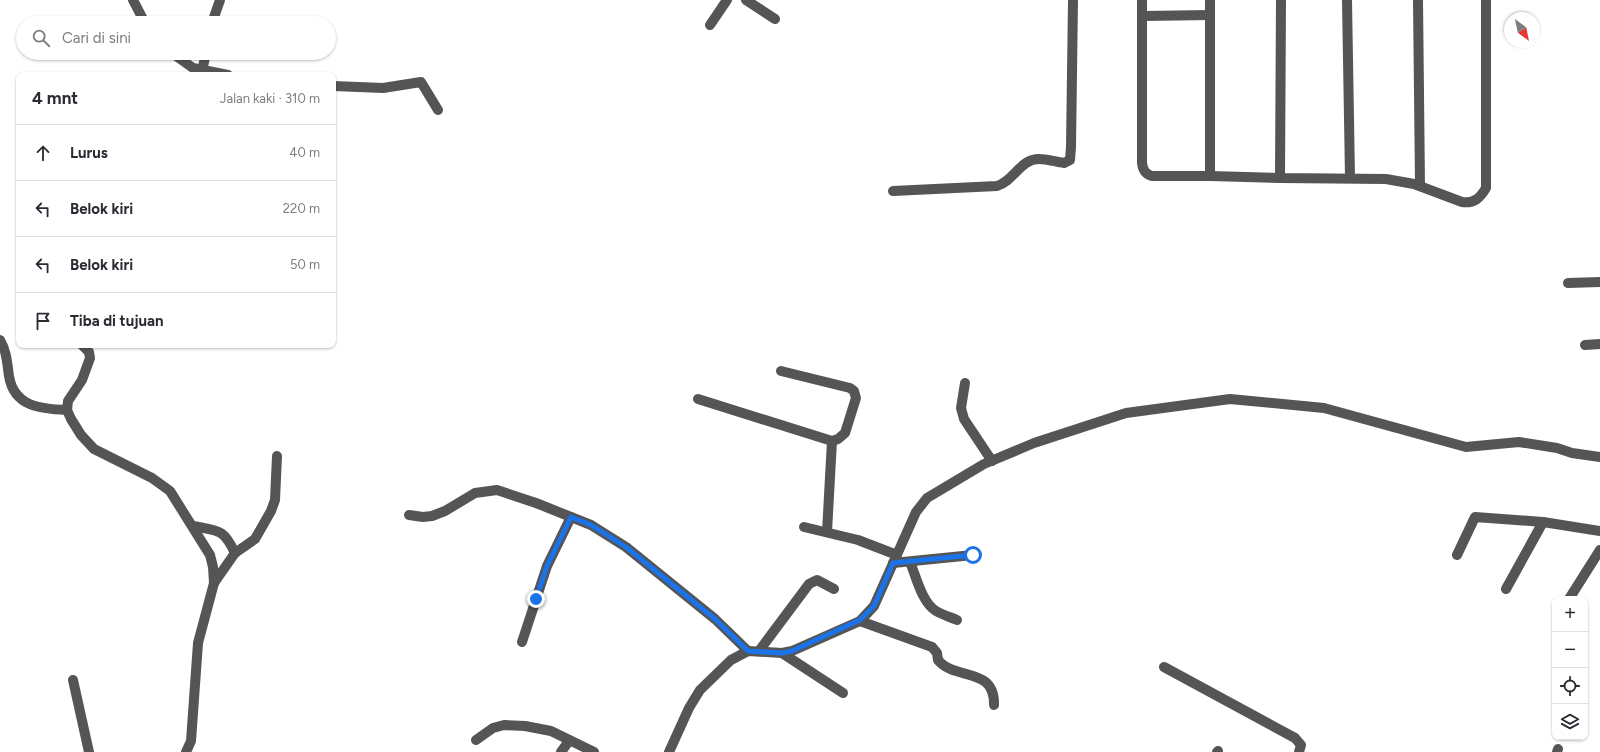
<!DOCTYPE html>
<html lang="id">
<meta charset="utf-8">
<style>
:root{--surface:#fff;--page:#f2f2f3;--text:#2b2b33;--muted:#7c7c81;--line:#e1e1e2}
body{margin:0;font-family:Figtree,sans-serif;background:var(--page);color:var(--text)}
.controls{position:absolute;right:12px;bottom:12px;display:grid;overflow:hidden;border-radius:8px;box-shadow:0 1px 3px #0004}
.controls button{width:36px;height:36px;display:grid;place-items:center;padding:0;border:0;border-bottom:1px solid var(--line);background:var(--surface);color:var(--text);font:20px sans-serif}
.compass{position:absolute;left:1504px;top:12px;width:36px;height:36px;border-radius:50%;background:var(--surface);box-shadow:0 1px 3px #0004;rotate:147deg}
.stop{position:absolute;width:12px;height:12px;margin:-9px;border:3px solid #1a73e8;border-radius:50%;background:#fff}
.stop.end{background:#1a73e8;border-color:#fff;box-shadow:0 1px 4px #0008}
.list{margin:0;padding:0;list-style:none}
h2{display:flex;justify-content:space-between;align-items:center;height:52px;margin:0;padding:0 16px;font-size:17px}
h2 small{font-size:13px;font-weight:400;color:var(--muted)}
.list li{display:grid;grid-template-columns:26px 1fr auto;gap:12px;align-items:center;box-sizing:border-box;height:56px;padding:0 16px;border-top:1px solid var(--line)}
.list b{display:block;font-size:15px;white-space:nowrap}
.list em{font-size:13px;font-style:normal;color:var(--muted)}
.icon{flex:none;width:22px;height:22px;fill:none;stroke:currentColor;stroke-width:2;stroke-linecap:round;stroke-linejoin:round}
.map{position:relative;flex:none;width:1600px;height:752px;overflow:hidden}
.search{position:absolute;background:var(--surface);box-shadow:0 1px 3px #0004;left:16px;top:16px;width:320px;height:44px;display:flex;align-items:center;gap:10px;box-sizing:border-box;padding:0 14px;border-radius:22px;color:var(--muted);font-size:15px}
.panel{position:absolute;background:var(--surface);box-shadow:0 1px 3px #0004;left:16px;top:72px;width:320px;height:276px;border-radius:8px}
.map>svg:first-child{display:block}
</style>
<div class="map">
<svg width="1600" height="752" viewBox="0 0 1600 752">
<rect width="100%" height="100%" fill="#fff"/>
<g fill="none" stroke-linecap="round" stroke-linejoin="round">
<!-- minor -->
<g stroke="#555" stroke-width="10">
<path d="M133 0 145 23"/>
<path d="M746 0 775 19"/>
<path d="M1142 0V163C1143 170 1145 174 1152 176H1210V0"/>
<path d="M1281 0 1280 178 1386 179 1414 184 1462 202C1474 204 1480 198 1486 188V0"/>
<path d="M1347 0 1350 178"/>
<path d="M1418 0 1420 186"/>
<path d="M1143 16 1210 15"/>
<path d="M212 23 220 0"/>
<path d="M710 25 727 0"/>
<path d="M172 53 193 68 228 75"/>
<path d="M202 71 206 53"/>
<path d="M333 86 383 88 421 82 438 110"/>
<path d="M1210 176 1280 178"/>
<path d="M893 191 997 186C1014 181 1020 159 1039 159 1047 159 1056 162 1064 163L1070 160 1071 147 1073 0"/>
<path d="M1568 283 1600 282"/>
<path d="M0 340C7 352 7 363 9 376 14 407 41 409 67 410"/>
<path d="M82 345 89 352 90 358 82 380 68 401 67 410 71 419 81 435 94 449 152 478 170 491 210 555 213 567 214 583 198 643 191 741 186 752"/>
<path d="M1585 345 1600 344"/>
<path d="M781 371 850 388 854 391 856 398 845 433 838 439 832 441"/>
<path d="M965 383 961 408 964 419 992 461"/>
<path d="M698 399 832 441 827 532"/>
<path d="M409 515 423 517 432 516 445 511 475 493 497 490 536 503 591 525 626 547 715 619 748 651"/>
<path d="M193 526C218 531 223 528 235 553"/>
<path d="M804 527 858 540 897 555"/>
<path d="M1457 555 1475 517 1543 522 1600 531"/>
<path d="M910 562C916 576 922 603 936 611 943 615 950 617 957 620"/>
<path d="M893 563 973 555"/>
<path d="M214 583 235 553 255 539 271 511 275 500 277 456"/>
<path d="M1506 589 1543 522"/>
<path d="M1569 599 1600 550"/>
<path d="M860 621 932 647 937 653 938 660C955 681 995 666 994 705"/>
<path d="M522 642 547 566 571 517"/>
<path d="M759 651 809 584 817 580 834 589"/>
<path d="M782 653 843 693"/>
<path d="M1164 667 1295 738 1301 745 1299 752"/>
<path d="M73 680 89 752"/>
<path d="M476 740 493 728 504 725 525 726 551 731 594 752"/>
<path d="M561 752 569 741"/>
<path d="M669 752 689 708 700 690 731 660 748 651 782 653 792 651 860 621 874 606 916 512 927 498 984 464 1034 443 1126 413 1230 399 1324 408 1466 447 1519 442 1557 448 1572 453 1600 457"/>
<path d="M1217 752 1218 751"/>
<path d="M1557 752 1558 749"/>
</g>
</g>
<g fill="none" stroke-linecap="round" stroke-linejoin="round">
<!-- route -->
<path stroke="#1a73e8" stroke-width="5" d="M536 599 547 566 571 517 591 525 626 547 715 619 748 651 782 653 792 651 860 620 874 606 893 563 973 555"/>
</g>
</svg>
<div class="controls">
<button>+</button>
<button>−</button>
<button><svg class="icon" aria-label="locate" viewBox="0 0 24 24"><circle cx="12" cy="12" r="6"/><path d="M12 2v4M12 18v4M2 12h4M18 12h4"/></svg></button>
<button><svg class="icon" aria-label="layers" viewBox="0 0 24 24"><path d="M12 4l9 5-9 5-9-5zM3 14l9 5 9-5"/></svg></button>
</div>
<svg class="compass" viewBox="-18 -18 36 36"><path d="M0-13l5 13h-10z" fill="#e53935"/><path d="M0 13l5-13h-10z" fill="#7c7c81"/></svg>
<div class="stop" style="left:973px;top:555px"></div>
<div class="stop end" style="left:536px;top:599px"></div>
<div class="search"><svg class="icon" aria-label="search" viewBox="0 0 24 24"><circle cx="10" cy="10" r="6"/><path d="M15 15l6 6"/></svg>Cari di sini</div>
<section class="panel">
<h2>4 mnt<small>Jalan kaki · 310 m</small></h2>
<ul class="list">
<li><svg class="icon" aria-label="ahead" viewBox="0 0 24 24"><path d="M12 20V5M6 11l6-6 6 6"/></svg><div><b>Lurus</b></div><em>40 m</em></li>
<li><svg class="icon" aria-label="left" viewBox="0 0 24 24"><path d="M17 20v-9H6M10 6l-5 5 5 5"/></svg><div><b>Belok kiri</b></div><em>220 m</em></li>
<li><svg class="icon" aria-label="left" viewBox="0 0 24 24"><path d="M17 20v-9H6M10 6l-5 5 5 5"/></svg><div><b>Belok kiri</b></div><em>50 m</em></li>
<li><svg class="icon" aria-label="arrive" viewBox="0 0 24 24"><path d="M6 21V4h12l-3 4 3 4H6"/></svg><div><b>Tiba di tujuan</b></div></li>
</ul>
</section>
</div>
